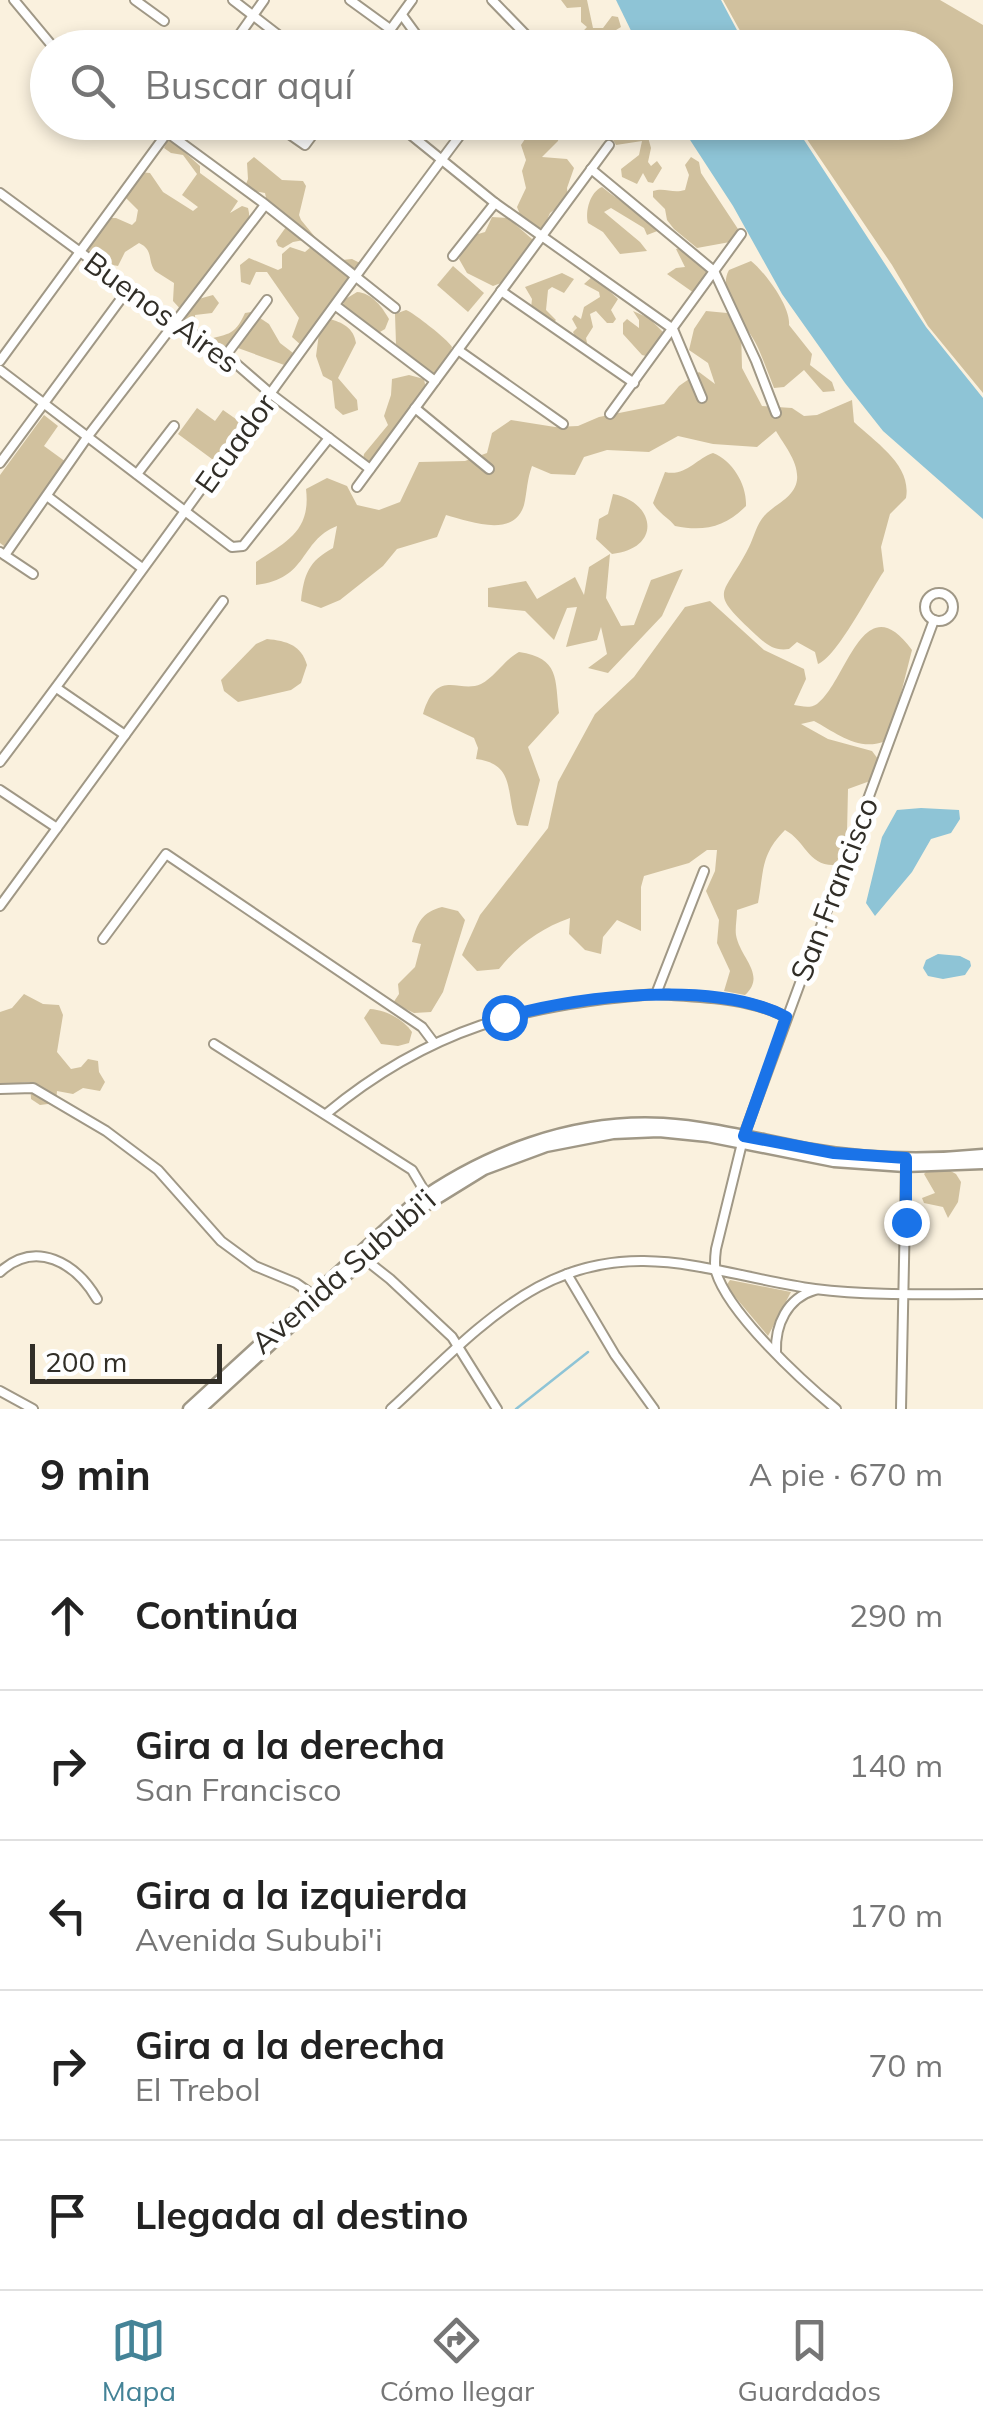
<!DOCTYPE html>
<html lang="es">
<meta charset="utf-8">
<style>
:root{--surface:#fff;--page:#f6f6f6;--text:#222;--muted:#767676;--line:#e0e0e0;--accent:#448397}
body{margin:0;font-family:Mulish,sans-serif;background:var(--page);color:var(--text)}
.scale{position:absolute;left:30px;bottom:25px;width:192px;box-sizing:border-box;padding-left:10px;border:5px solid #312e27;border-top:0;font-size:28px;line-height:35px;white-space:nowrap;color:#312e27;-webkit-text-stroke:8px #fff;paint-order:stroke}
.stop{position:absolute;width:30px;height:30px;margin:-22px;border:8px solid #1a73e8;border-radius:50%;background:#fff}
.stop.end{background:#1a73e8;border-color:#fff;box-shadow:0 2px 10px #0008}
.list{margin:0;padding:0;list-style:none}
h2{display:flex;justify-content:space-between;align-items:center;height:130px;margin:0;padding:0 40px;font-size:42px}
h2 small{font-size:32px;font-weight:400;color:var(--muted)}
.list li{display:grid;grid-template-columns:65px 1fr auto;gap:30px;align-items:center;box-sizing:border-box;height:150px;padding:0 40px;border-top:2px solid var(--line)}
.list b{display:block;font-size:38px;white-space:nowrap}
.list p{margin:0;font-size:32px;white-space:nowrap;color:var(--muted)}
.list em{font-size:32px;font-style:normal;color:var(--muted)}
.icon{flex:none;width:55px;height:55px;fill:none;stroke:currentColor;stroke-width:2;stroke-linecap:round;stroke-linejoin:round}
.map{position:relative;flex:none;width:983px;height:1409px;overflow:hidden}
.search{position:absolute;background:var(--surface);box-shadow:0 5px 15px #0003;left:30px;right:30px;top:30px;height:110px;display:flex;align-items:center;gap:25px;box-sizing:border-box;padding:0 35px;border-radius:55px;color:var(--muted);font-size:38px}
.sheet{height:880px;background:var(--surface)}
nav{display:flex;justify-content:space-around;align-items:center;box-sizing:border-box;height:140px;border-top:2px solid var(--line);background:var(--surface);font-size:28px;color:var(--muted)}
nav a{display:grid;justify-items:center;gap:5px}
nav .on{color:var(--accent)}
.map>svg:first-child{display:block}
</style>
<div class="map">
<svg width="983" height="1409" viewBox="0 0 983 1409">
<rect width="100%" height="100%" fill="#faf1de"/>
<!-- green -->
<g fill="#d1c19e">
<path d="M561 0H587L593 28H603L612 16 618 17 621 27 611 33 627 43 620 47H568L587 27 581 22V7L567 8Z"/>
<path d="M723 0H940L983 25V393L928 326 892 265 796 123 936 122V48L749 47Z"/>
<path d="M531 123H561L558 141 542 157 567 159 574 168 567 188 568 199 550 213 542 231 523 222 517 207 526 188 522 171 526 160 521 145 533 127Z"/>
<path d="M603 123H644L651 148 648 162 651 166 657 161 662 168 653 183 648 182 643 173 637 184 622 177 621 169 639 155 642 141 616 145Z"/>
<path d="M169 138 200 166V173L238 201 230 213 242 206 248 208C257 241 214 276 195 300L213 295 219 303 212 313 195 315 196 336 191 340 180 338 184 313 173 301 174 283 155 271C147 260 154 250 139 243L125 252 118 266 89 261 83 238 104 218H116L132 225 136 221 138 210 125 197 139 172 150 173 163 192 193 211 198 207 182 195 197 174 183 155 171 153 164 148Z"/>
<path d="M254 157 282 180 303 181 306 186 299 215 301 220 325 249 342 260 352 259 362 264 320 322 329 319C342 322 354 328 356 343L338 378 357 400 358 410 343 415 335 408 332 381 323 376 316 356 320 326 312 345 302 346 292 337 299 318 267 272H256L250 285 241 282 240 265 249 258 278 270 282 268V254L290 247 305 252 312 246 304 240 293 242 283 248 278 246 276 241 286 227 291 229 279 215 269 212 265 193 244 189 248 179 247 163Z"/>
<path d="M691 157 699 162 701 173 738 229 730 242 697 248 674 229 667 220 665 209 653 197V191C665 187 672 194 685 190L689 175 685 165Z"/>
<path d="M602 187C621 203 644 213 660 230L647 235 644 228 611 208 604 212 640 242 647 251 620 254 603 232 588 223C585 211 590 192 602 187Z"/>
<path d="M492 217 508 218 532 239 533 245 511 270 509 280 493 286 467 273 459 259 468 237 485 232Z"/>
<path d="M680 248C689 255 705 266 709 277L694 293 667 274 676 268 685 267 676 249Z"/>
<path d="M751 261C765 272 791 307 789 325L812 354 810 365 832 382 835 391 823 392 804 370 784 387 774 388C769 375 764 362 759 350 750 327 715 295 729 270Z"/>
<path d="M453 266 484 293 468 312 437 285Z"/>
<path d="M562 273 574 279 564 293 552 287 548 290 546 310 556 320 552 324 531 308 532 299 525 287Z"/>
<path d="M593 276 618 299 611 310 616 319 613 323H607L596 311 590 314 593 327 586 338 588 348 577 341 573 332 577 328 572 319 575 315 581 319 584 307 600 297 599 292 584 284Z"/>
<path d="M357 292C372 293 382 307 389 319L385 329 380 332 362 327 342 310 344 300Z"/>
<path d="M406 310C414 313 447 339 452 347L448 358 434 374H429L396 344 395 314Z"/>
<path d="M633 311 649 318 663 332 650 357 642 355 623 334V323L627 319 639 328V320Z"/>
<path d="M706 311 727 313 741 328 742 368 762 406 792 408 804 416 817 415 852 400 854 422C876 443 912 465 906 498L890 514 881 547 884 571C871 590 837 657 818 664L815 652 797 642 789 649C774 651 767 645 756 635 706 588 723 599 749 547 755 535 757 522 767 513 778 503 795 496 797 480 799 462 784 445 776 431L757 447 713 444 678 436 649 452 607 450 584 457 575 475 551 474 532 466C527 479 527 492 524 505 514 539 469 521 446 515L437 537 397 549 383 566 340 600 321 608 301 601C304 574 309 561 333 548L337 526C299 541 309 579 256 585V562C288 541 311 530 306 489L327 478 347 486 357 505 379 510 400 502 419 462 465 461 487 453 492 433 511 420 555 427 578 426 599 417 664 404 679 386 699 372 715 384 708 363 689 350 694 329Z"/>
<path d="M251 312 269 324 280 343 297 356 287 366 238 348 205 353 204 341C226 333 234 338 245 313Z"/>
<path d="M409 375 424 379 426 389 373 462 368 464 363 459 364 454 388 425 384 416 391 395 392 379Z"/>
<path d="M197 408 215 421 223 410 243 424 216 462 178 434Z"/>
<path d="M44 415 58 426 44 446 66 462 4 546 0 543V475Z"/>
<path d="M713 453C733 461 747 485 746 506 725 527 704 532 675 526 668 517 659 514 653 503L665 472C685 477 696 459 713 453Z"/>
<path d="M613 494C655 502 663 548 612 554L596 539 599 519 608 514Z"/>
<path d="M610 554 606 598 621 626 634 625 651 580 683 569 662 616 608 673 588 668 607 654 601 627 597 640 566 647 577 607 567 608 554 640 525 611 488 607V588L526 581 537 599 575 577 584 595 589 567Z"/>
<path d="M710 601 764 650 804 669 806 679 794 705C801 706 810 709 817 704 847 682 863 583 912 650L897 709 883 742C857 751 835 732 814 721L801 724 828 739 872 751 878 759 870 781 848 789 847 833 836 865C808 867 806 841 785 830 760 855 764 872 758 903L737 910C737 918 735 928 736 935 740 958 767 975 745 995L724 991 730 971 717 943 719 920 706 891 715 871 717 850H707L689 863 644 876 641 887V931L617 920 603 937 601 954 585 950 569 934 570 918C541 928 518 945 499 969L477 971 462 955 480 915 548 828 558 782 595 714 634 677 685 607Z"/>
<path d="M267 639C287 641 301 645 307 665L301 683 291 690 238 702 224 691 221 680 256 644Z"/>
<path d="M519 652C560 658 555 679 559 713L528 747 540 780 528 826 517 825C505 795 517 764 476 759L478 748 474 738 423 714C437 667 459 694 481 684 495 677 504 660 519 652Z"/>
<path d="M442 907 458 911 465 920 443 992 431 1012 414 1013 393 1003 399 994 398 984 415 967 421 944 412 942C417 923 422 912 442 907Z"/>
<path d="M24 994 43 1004 59 1005 63 1015 57 1052 71 1069 81 1067 88 1059 98 1061 99 1072 105 1082 100 1091 83 1088 73 1094 57 1091 56 1103 40 1105 31 1099 30 1082 0 1085V1012L12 1008Z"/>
<path d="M370 1009C386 1010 403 1019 412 1032L409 1043 398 1046 381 1044 364 1018Z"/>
<path d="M945 1168 956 1174 961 1182 958 1202 948 1218 943 1207 924 1203 922 1198 935 1193 924 1174 928 1170Z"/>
<path d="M730 1280 791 1292 768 1336 726 1286Z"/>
</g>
<!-- water -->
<g fill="#8ec4d6">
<path d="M616 0H721L746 47H639Z"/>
<path d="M679 123H793L926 327 983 398V519L883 431 845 383 782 294 733 206Z"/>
<path d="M921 808 959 810 960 819 951 833 931 839 912 872 875 916 866 903 882 837 897 810Z"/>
<path d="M938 954 960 956 970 961 971 966 965 975 943 979 928 976 923 968 926 960Z"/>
</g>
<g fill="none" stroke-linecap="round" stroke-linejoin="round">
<!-- stream -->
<path stroke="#8ec4d6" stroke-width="2.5" d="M516 1409 588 1352"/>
<!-- street casing -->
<g stroke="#a09886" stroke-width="12">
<g id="street">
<path d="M14 0 54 48"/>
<path d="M135 0 164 21"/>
<path d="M233 0 295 48"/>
<path d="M350 0 390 29"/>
<path d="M492 0 525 34V48"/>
<path d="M402 15 426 48"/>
<path d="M230 48 264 0"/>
<path d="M377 48 412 0"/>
<path d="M153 122 262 202 395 308"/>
<path d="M272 122 305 145 322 122"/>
<path d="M395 122 495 203 673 329 702 398"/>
<path d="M591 169 714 271 756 361 776 413"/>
<path d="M0 193 174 321 226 355 271 394 370 469"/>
<path d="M453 256 495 203"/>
<path d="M501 291 634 383"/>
<path d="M336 306 435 381"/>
<path d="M458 350 563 424"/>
<path d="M226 355 267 300"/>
<path d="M0 361 175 122"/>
<path d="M0 370 232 547 243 546 329 438"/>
<path d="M415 408 489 469"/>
<path d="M610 414 741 234"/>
<path d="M0 463 129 288"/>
<path d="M137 474 174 426"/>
<path d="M357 487 609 145"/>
<path d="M47 496 142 568"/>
<path d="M0 552 33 574"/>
<path d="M5 555 88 436 265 205"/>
<circle cx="939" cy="607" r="14"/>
<path d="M58 689 125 735"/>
<path d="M0 762C159 552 310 334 470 122"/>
<path d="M0 790 57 828"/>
<path d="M0 906 223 601"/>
<path d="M103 939 166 854 422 1027 434 1043"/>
<path d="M656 994C698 997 748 997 786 1017"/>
<path d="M214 1044 412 1170 428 1197"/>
<path d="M0 1089 33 1088 106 1131 158 1170 221 1241 255 1266 296 1283 313 1295"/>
<path d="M326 1114C430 1028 524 1004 656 994L704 871"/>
<path d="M362 1257 390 1279 452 1337 497 1409"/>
<path d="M0 1272C36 1239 76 1263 97 1299"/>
<path d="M567 1274 615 1355 654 1409"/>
<path d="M776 1352C775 1325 787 1298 815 1290"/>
<path d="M0 1391 33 1409"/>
<path d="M391 1409C437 1367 483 1317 538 1287 635 1235 716 1275 815 1289 871 1296 927 1294 983 1294"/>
<path d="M836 1409C802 1381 729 1314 716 1272 714 1265 715 1257 716 1249L744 1135 934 620"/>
<path d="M901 1409 906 1164"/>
</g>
</g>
<!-- secondary casing -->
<g stroke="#a09886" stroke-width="15">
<g id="secondary">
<path d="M189 1409 412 1205C484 1153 573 1119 663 1124 712 1127 759 1140 807 1149 864 1159 925 1161 983 1155"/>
<path d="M200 1409 416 1211 484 1169 546 1146 613 1133 659 1131 708 1136 834 1161 905 1166 983 1163"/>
</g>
</g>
<!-- street -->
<use href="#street" stroke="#fff" stroke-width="8"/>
<!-- secondary -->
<use href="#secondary" stroke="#fff" stroke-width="10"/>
</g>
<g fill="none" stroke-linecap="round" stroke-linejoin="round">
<!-- route -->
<path stroke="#1a73e8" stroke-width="12" d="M504 1017C580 996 714 979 786 1017L744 1136 834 1153 906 1158V1222"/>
</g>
<g text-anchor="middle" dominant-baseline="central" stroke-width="10" stroke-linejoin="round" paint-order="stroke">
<!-- street labels -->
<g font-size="30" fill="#312e27" stroke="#fff">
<text transform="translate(162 312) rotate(36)">Buenos Aires</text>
<text transform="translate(235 443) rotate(-54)">Ecuador</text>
<text transform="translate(834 889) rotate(-69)">San Francisco</text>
<text transform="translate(343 1271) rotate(-41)">Avenida Sububi'i</text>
</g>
</g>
</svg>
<div class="scale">200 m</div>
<div class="stop" style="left:504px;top:1017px"></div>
<div class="stop end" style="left:906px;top:1222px"></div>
<div class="search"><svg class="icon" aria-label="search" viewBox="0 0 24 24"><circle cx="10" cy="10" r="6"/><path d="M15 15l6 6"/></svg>Buscar aquí</div>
</div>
<section class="sheet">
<h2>9 min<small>A pie · 670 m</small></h2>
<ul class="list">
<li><svg class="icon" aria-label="ahead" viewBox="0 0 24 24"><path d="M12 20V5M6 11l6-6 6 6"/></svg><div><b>Continúa</b></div><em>290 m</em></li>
<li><svg class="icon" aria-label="right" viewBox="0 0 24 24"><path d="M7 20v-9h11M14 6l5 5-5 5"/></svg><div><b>Gira a la derecha</b><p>San Francisco</p></div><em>140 m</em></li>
<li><svg class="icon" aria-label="left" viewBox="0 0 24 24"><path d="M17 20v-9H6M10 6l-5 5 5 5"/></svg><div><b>Gira a la izquierda</b><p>Avenida Sububi'i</p></div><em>170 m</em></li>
<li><svg class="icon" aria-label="right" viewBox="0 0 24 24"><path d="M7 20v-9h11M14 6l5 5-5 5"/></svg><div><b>Gira a la derecha</b><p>El Trebol</p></div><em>70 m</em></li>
<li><svg class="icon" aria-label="arrive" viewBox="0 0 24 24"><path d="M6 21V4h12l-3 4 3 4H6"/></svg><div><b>Llegada al destino</b></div></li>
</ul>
</section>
<nav>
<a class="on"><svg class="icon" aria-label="map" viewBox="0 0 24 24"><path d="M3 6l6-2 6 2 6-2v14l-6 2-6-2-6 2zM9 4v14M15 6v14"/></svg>Mapa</a>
<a><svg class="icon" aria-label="directions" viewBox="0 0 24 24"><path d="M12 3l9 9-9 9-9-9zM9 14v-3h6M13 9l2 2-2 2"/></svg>Cómo llegar</a>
<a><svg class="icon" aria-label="saved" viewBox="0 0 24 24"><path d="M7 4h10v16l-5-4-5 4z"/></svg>Guardados</a>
</nav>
